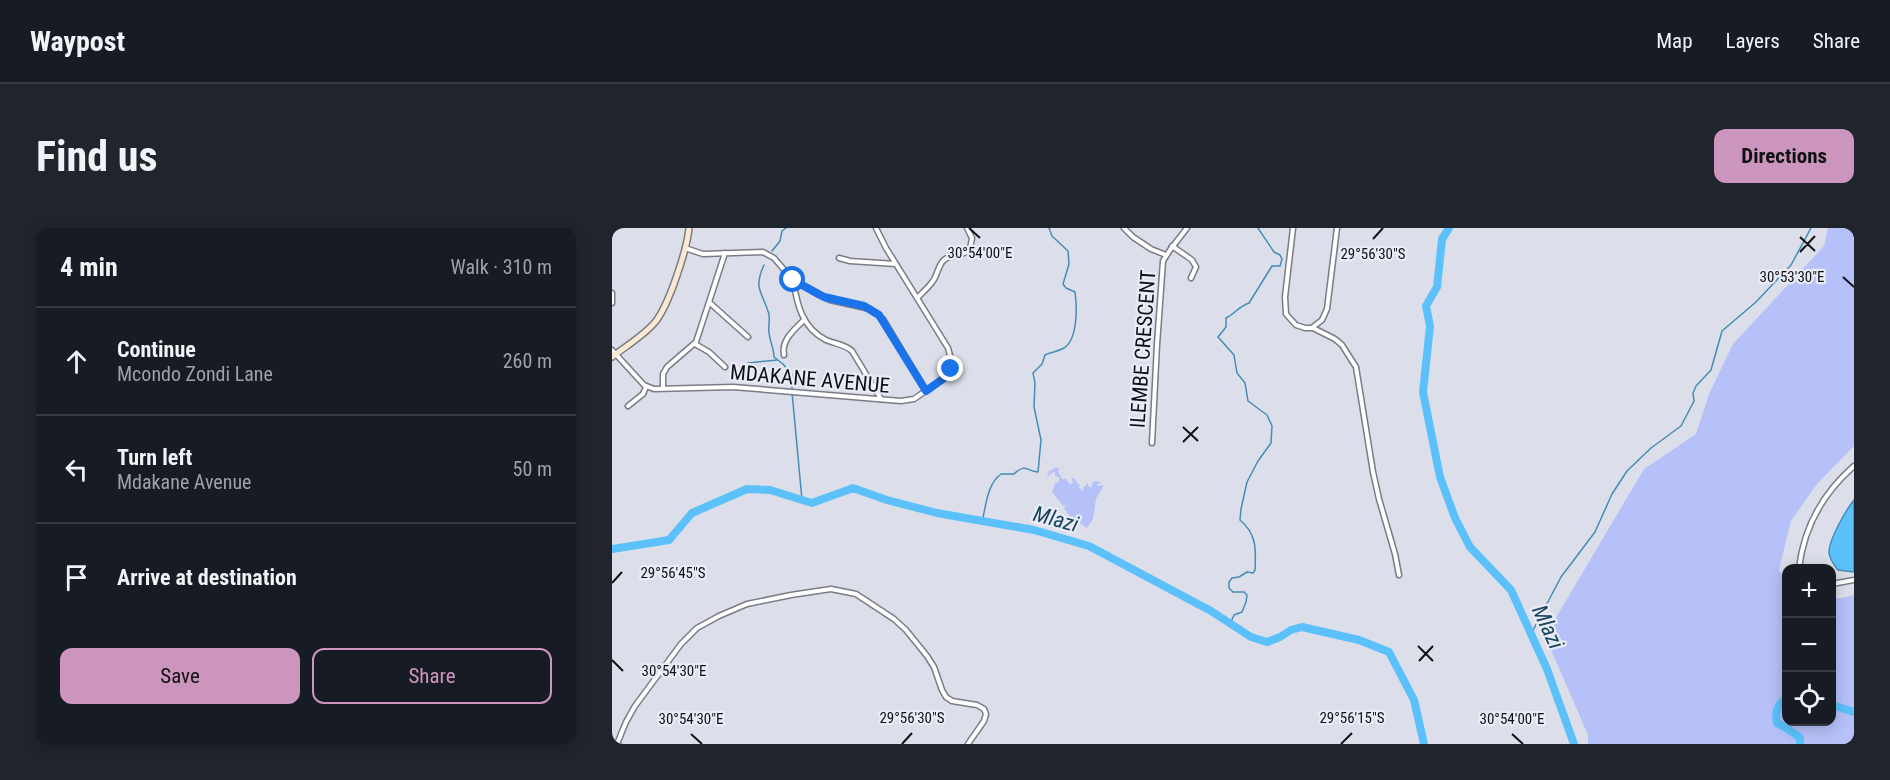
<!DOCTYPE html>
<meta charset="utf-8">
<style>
:root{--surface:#171b24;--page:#20242c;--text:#f1f3f6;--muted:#9ea1a6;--line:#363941;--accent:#cc95be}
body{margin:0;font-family:"Roboto Condensed",sans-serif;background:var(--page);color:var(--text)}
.controls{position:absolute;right:18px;bottom:18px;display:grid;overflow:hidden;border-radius:12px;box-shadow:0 3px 15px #0003}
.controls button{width:54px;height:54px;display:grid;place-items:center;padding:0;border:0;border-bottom:2px solid var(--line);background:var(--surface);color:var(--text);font:30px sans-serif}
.stop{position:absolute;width:18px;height:18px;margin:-14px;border:4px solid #1a73e8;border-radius:50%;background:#fff}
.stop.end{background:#1a73e8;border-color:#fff;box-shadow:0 2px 6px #0008}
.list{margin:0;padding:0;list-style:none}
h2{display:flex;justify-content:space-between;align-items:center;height:78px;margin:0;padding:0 24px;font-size:26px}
h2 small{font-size:20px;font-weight:400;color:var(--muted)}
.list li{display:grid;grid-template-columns:39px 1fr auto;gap:18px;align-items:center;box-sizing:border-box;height:108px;padding:0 24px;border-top:2px solid var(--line)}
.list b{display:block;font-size:22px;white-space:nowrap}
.list p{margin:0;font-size:20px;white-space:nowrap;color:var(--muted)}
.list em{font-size:20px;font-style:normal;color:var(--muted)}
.actions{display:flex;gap:12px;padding:18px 24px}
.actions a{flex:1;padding:14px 0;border:2px solid var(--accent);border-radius:12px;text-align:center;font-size:21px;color:var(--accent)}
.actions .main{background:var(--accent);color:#111}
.icon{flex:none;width:33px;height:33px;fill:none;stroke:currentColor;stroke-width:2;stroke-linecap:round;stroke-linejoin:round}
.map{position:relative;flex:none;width:1242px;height:516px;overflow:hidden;border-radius:12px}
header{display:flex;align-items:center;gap:36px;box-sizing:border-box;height:84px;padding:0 30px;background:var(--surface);border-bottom:2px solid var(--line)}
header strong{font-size:28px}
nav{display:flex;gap:33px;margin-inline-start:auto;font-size:21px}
.intro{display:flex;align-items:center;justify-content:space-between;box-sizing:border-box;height:144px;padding:0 36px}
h1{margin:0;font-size:42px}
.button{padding:15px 27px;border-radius:12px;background:var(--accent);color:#111;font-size:21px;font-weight:700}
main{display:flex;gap:36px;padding:0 36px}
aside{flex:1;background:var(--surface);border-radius:12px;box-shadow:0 3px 15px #0003}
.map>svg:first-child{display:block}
</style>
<header>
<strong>Waypost</strong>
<nav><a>Map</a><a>Layers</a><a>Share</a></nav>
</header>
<div class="intro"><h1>Find us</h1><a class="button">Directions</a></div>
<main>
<aside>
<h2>4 min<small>Walk · 310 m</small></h2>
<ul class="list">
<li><svg class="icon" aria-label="ahead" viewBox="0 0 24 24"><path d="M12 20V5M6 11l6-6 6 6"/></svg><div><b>Continue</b><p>Mcondo Zondi Lane</p></div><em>260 m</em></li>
<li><svg class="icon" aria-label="left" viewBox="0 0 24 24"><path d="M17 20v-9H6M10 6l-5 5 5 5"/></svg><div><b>Turn left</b><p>Mdakane Avenue</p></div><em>50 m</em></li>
<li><svg class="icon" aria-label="arrive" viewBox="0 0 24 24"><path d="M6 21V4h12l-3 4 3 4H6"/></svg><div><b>Arrive at destination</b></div></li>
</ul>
<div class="actions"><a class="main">Save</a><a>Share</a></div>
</aside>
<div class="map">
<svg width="1242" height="516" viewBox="0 0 1242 516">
<rect width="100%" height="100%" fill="#dcdfea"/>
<!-- green -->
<g fill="#b6c1f9">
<path d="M1216 0H1242V218L1205 256 1179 293 1167 342 1174 354V494H1220V370H1230L1242 367V516H976V507L933 408 1032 241 1084 206 1097 166 1121 116 1212 18Z"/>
<path d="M442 240H448L446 243 450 251H454L458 256 461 255 460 250H462L466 256 468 257 467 260 471 263V260L476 255V258L480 260V255L483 253 489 254 488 256 486 255 485 258 492 257 484 271 481 291 475 300 458 289 452 280 455 277 451 278C448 273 443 269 440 264L443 255 447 254V249L443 248V244L438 246 435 250 437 242 439 243Z"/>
</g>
<!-- water -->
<path fill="#5cc1fb" stroke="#468cb6" stroke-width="1.5" d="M1242 272V344L1226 342C1222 337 1218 332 1217 325 1216 313 1234 282 1242 272Z"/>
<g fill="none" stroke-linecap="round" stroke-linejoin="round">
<!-- stream -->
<g stroke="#468cb6" stroke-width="1.5">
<path d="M160 23 168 13 170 3 174 0"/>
<path d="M152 37C141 61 150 63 157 86 158 93 156 99 157 105 158 114 162 120 162 129L171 136 180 147V164L190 272"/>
<path d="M136 135 165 132"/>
<path d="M370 294C374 278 375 256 389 246H402C414 235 414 243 426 244L429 212 422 179 423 155 421 145 430 136 433 127C439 124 447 123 452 120 466 111 465 79 463 64L454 60 451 56 457 36 456 23 440 8 437 0"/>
<path d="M618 396 622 387 630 384 634 374 635 367 632 364H621L617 360V354L620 350 627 349 635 344 641 345 643 342C644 322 645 306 628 292L629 281 635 254 646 233 659 215 660 198 655 187 636 173 633 155 625 145 622 127 606 109 614 99V90C624 85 626 79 637 75L660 38H668L670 31 668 27 662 24 646 0"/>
<path d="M919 406 949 349 983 304 1000 266 1015 243 1039 220 1069 198 1082 173 1081 165 1084 158 1099 142 1110 103 1144 74 1179 37 1199 0"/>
</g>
<!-- river -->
<g stroke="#5cc1fb" stroke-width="8">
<path d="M837 0 830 11 825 59 814 78 818 98 811 164 828 249 843 290 858 319 899 362 935 441 962 516"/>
<path d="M0 321 57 312 80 285 135 261 158 262 200 275 241 260 275 272 325 285 422 302 477 318 599 383 639 409 655 414 668 409 679 402 690 399 747 412 777 424 802 472 812 516"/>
<path d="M1174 470C1165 477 1163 484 1165 495L1176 501 1188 510V516"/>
<path d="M1220 477 1242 484"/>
</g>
<!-- street casing -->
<g stroke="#7a7c86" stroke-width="7">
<g id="street">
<path d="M512 0 521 9 539 21 554 27"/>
<path d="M681 0 673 69 674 86 684 97 693 100H701L723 111 730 117 744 139 761 244 767 271 783 326 787 347"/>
<path d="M560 18 580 32 584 39 579 50"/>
<path d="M73 20 91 26 151 24 162 30 181 52 205 66 218 72 258 81 271 91 314 163"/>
<path d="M227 30 238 33 284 36"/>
<path d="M181 52C185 76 190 100 214 112 223 116 232 116 240 123L269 171"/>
<path d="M0 65V75"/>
<path d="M305 70C310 65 317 59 321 53 326 46 326 37 332 32 340 25 349 30 358 21L360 10 355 0"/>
<path d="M98 75 136 109"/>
<path d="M701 99 710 92 715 81 725 0"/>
<path d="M83 116 97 124 113 139"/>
<path d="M0 122 32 157 42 161 121 159 289 173 302 171 335 148 339 141 340 135 336 120 274 20 264 0"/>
<path d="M172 127C169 112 182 102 192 92"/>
<path d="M51 160V146L55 139 84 114 113 25"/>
<path d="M16 178 31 166 34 159"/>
<path d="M540 215 545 117 551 33 558 22 575 0"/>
<path d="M1187 340C1192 299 1211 265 1242 238"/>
<path d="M1220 356 1242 352"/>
<path d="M5 516 14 494 23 478 69 416 85 400 107 388 135 376 179 367 219 361 244 366 282 391 294 402 315 428 322 439 330 462 334 469 340 473 365 477 372 481 374 486 372 493 356 516"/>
</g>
</g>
<!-- secondary casing -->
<g stroke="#7a7c86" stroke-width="8">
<path id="secondary" d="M0 129C14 118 33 107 44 93 57 76 75 22 77 0"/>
</g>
<!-- street -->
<use href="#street" stroke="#fff" stroke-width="4"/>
<!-- secondary -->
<use href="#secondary" stroke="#fae9d0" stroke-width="5"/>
</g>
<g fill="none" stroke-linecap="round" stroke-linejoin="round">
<!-- route -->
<path stroke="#1a73e8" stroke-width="8" d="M181 52 212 69 252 78 267 87 314 163 335 148 339 141"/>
</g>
<!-- ticks -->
<path fill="none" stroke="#111115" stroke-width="2" d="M357 0 368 10M1188 9 1203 23M761 11 771 0M1188 24 1203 8M1231 49 1242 59M571 199 586 213M571 214 586 199M0 355 10 344M806 418 821 433M0 432 11 443M807 433 821 418M79 506 90 516M900 506 911 516M290 516 300 505M729 516 740 505"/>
<g text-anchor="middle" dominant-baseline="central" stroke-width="4.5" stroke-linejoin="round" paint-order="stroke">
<!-- street labels -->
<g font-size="21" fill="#111115" stroke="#e9ecf7">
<text transform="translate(531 121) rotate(-86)">ILEMBE CRESCENT</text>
<text transform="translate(198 151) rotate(5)">MDAKANE AVENUE</text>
</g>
<!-- water labels -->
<g font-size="22" font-style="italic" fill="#18435b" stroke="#e9ecf7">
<text transform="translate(444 291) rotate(15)">Mlazi</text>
<text transform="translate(936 399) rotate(65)">Mlazi</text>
</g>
</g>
<g font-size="15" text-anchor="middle" fill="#111115" stroke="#e9ecf7" stroke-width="4.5" stroke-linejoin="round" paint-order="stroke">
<text x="368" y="30">30°54'00"E</text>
<text x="761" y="31">29°56'30"S</text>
<text x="1180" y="54">30°53'30"E</text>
<text x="61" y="350">29°56'45"S</text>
<text x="62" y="448">30°54'30"E</text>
<text x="300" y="495">29°56'30"S</text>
<text x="740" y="495">29°56'15"S</text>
<text x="79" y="496">30°54'30"E</text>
<text x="900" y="496">30°54'00"E</text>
</g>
</svg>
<div class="controls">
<button>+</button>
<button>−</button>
<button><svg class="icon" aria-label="locate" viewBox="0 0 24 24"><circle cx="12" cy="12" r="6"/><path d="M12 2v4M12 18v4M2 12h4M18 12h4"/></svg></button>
</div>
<div class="stop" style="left:181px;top:52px"></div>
<div class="stop end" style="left:339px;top:141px"></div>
</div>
</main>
